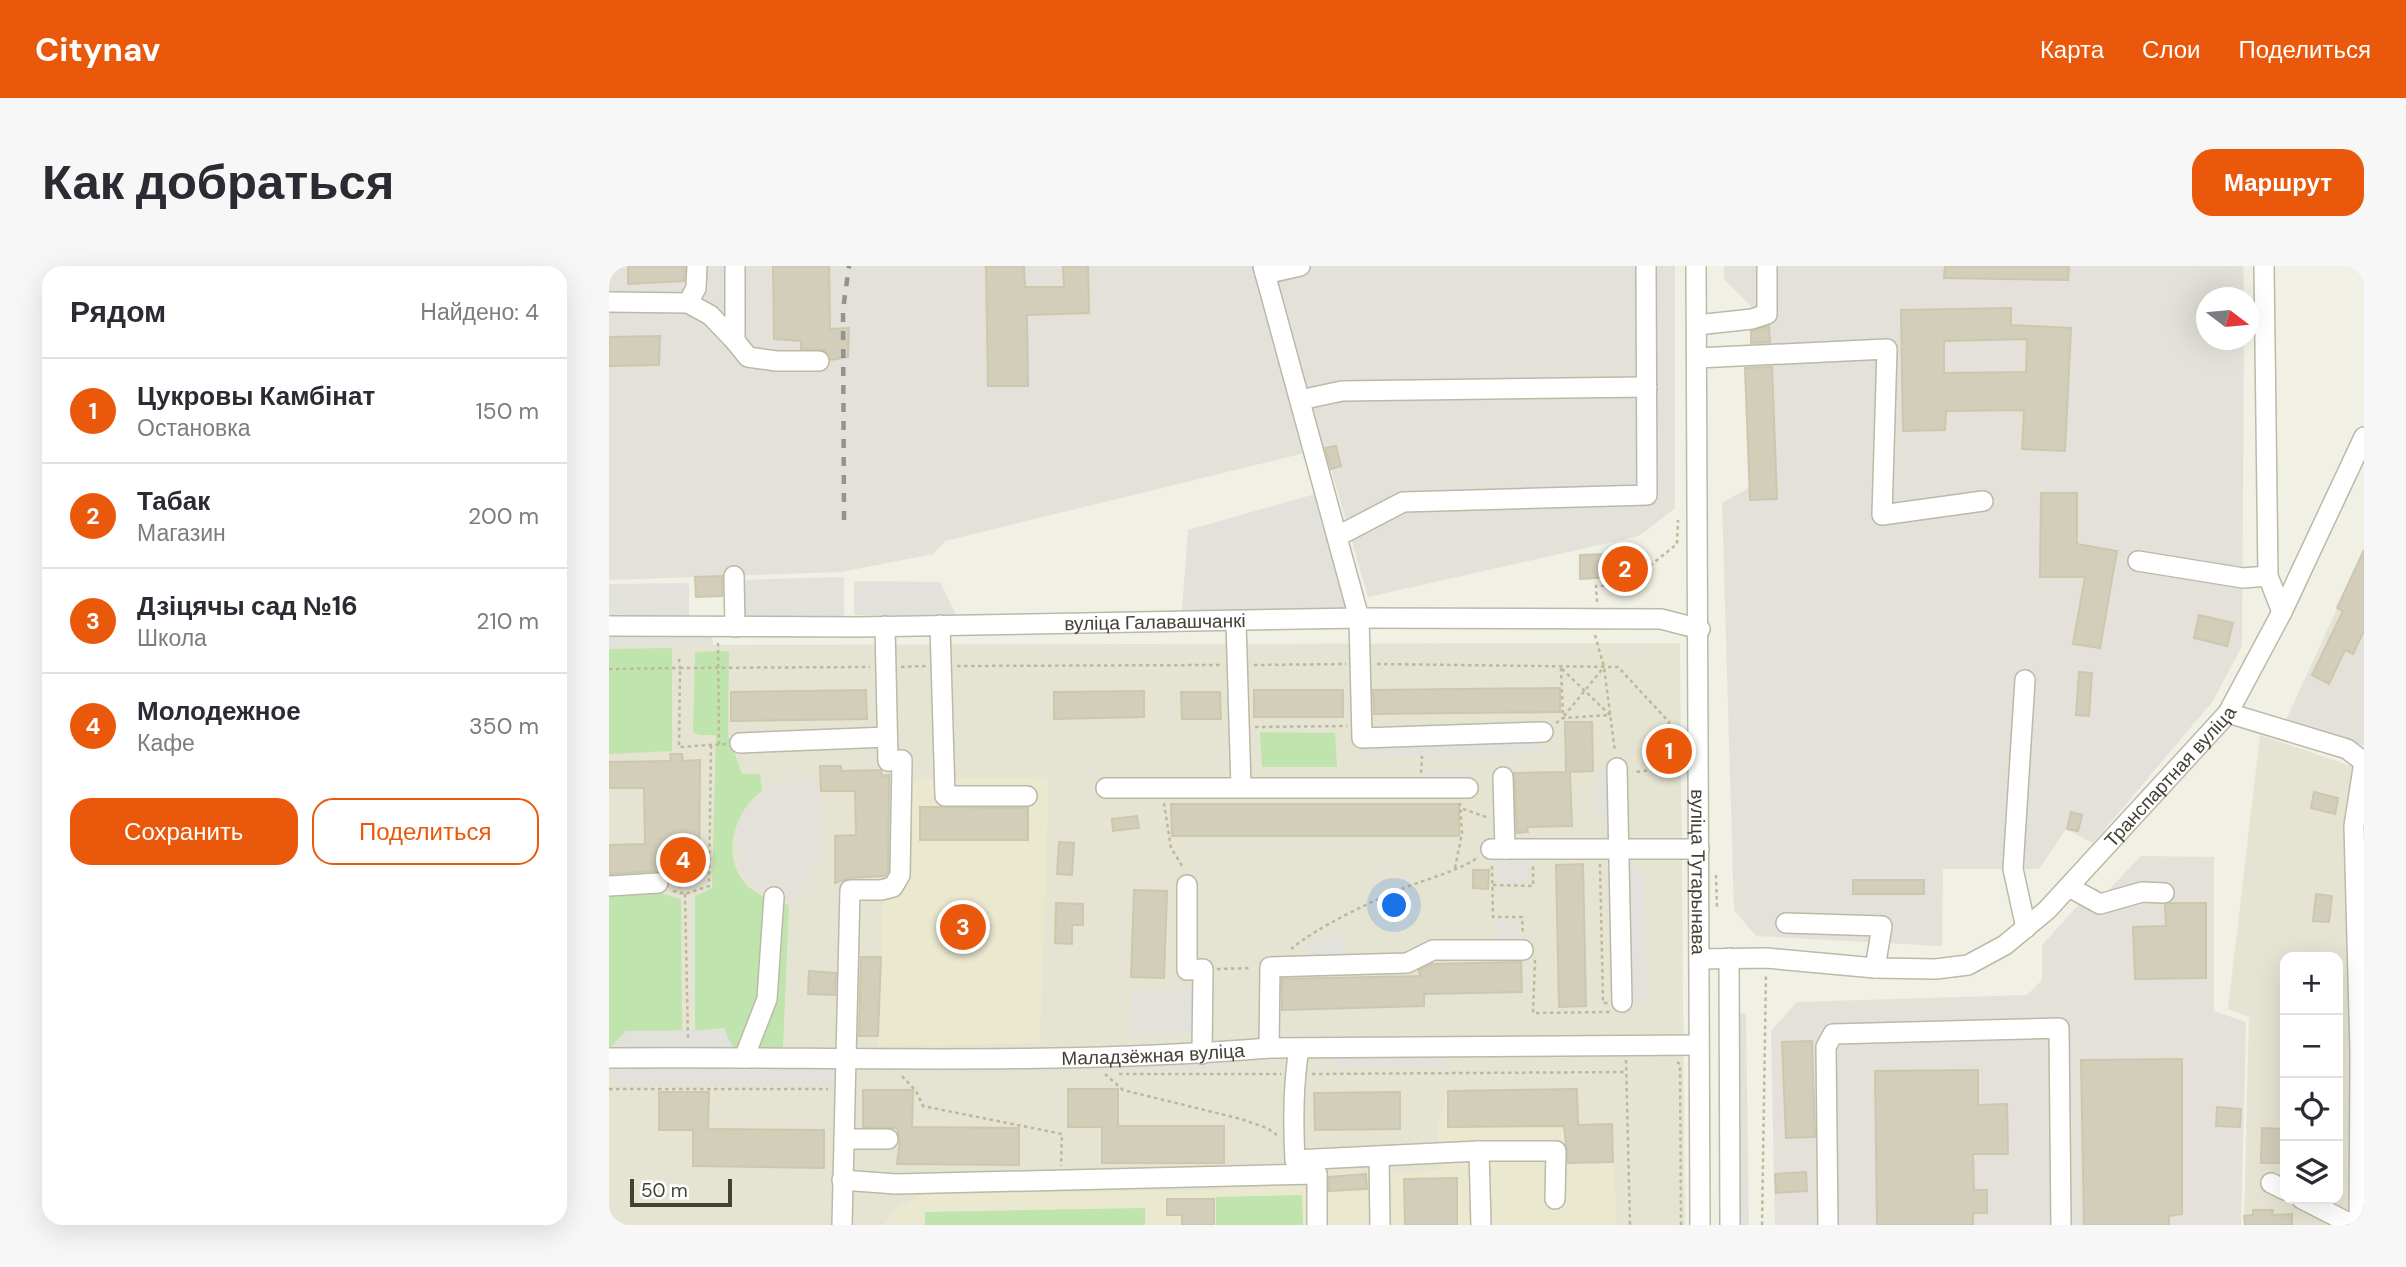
<!DOCTYPE html>
<html lang="ru">
<meta charset="utf-8">
<style>
:root{--surface:#fff;--page:#f7f7f7;--text:#2b2b33;--muted:#7c7c81;--line:#e1e1e2;--accent:#ea580c}
body{margin:0;font-family:"DM Sans",sans-serif;background:var(--page);color:var(--text)}
.controls{position:absolute;right:21px;bottom:21px;display:grid;overflow:hidden;border-radius:14px;box-shadow:0 7px 28px #0002}
.controls button{width:63px;height:63px;display:grid;place-items:center;padding:0;border:0;border-bottom:2px solid var(--line);background:var(--surface);color:var(--text);font:35px sans-serif}
.compass{position:absolute;left:1587px;top:21px;width:63px;height:63px;border-radius:50%;background:var(--surface);box-shadow:0 7px 28px #0002;rotate:106deg}
.scale{position:absolute;left:21px;bottom:18px;width:102px;box-sizing:border-box;padding-left:7px;border:4px solid #434034;border-top:0;font-size:19px;line-height:24px;white-space:nowrap;color:#434034;-webkit-text-stroke:5px #fff;paint-order:stroke}
.you{position:absolute;left:786px;top:640px;width:24px;height:24px;margin:-18px;border:5px solid #fff;border-radius:50%;background:#1a73e8;box-shadow:0 0 0 10px #1a73e833}
.badge{display:grid;place-items:center;width:46px;height:46px;border-radius:50%;background:var(--accent);color:#fff;font-size:23px;font-weight:700}
.pin{position:absolute;translate:-50% -50%;border:4px solid #fff;box-shadow:0 2px 7px #0006}
.list{margin:0;padding:0;list-style:none}
h2{display:flex;justify-content:space-between;align-items:center;height:91px;margin:0;padding:0 28px;font-size:30px}
h2 small{font-size:23px;font-weight:400;color:var(--muted)}
.list li{display:grid;grid-template-columns:46px 1fr auto;gap:21px;align-items:center;box-sizing:border-box;height:105px;padding:0 28px;border-top:2px solid var(--line)}
.list b{display:block;font-size:26px;white-space:nowrap}
.list p{margin:0;font-size:23px;white-space:nowrap;color:var(--muted)}
.list em{font-size:23px;font-style:normal;color:var(--muted)}
.actions{display:flex;gap:14px;padding:21px 28px}
.actions a{flex:1;padding:16px 0;border:2px solid var(--accent);border-radius:21px;text-align:center;font-size:24px;color:var(--accent)}
.actions .main{background:var(--accent);color:#fff}
.icon{flex:none;width:38px;height:38px;fill:none;stroke:currentColor;stroke-width:2;stroke-linecap:round;stroke-linejoin:round}
.map{position:relative;flex:none;width:1755px;height:959px;overflow:hidden;border-radius:21px}
header{display:flex;align-items:center;gap:42px;box-sizing:border-box;height:98px;padding:0 35px;background:var(--accent);color:#fff}
header strong{font-size:33px}
nav{display:flex;gap:38px;margin-inline-start:auto;font-size:24px}
.intro{display:flex;align-items:center;justify-content:space-between;box-sizing:border-box;height:168px;padding:0 42px}
h1{margin:0;font-size:49px}
.button{padding:18px 32px;border-radius:21px;background:var(--accent);color:#fff;font-size:24px;font-weight:700}
main{display:flex;gap:42px;padding:0 42px}
aside{flex:1;background:var(--surface);border-radius:21px;box-shadow:0 7px 28px #0002}
.map>svg:first-child{display:block}
</style>
<header>
<strong>Citynav</strong>
<nav><a>Карта</a><a>Слои</a><a>Поделиться</a></nav>
</header>
<div class="intro"><h1>Как добраться</h1><a class="button">Маршрут</a></div>
<main>
<aside>
<h2>Рядом<small>Найдено: 4</small></h2>
<ul class="list">
<li><span class="badge">1</span><div><b>Цукровы Камбінат</b><p>Остановка</p></div><em>150 m</em></li>
<li><span class="badge">2</span><div><b>Табак</b><p>Магазин</p></div><em>200 m</em></li>
<li><span class="badge">3</span><div><b>Дзіцячы сад №16</b><p>Школа</p></div><em>210 m</em></li>
<li><span class="badge">4</span><div><b>Молодежное</b><p>Кафе</p></div><em>350 m</em></li>
</ul>
<div class="actions"><a class="main">Сохранить</a><a>Поделиться</a></div>
</aside>
<div class="map">
<svg width="1755" height="959" viewBox="0 0 1755 959">
<rect width="100%" height="100%" fill="#f1f0e4"/>
<!-- residential -->
<g fill="#e5e3d2" fill-rule="evenodd">
<path d="M1071 377 1076 959H0V379Z"/>
<path d="M1651 469 1745 501 1755 546V959H1635L1640 751 1619 743ZM1676 691H1729V933H1676Z"/>
</g>
<!-- industrial -->
<g fill="#e3e1d9">
<path d="M0 0H1066V242L1030 270 759 331 716 182 336 275 324 288 232 306 118 310V330L87 331 86 311 0 314Z"/>
<path d="M1115 0H1634L1635 31 1598 32V74H1635L1633 380 1604 435 1484 577 1457 563 1430 603H1334L1333 680 1147 670 1125 644 1113 237 1141 221 1136 102 1141 101 1143 41 1115 13Z"/>
<path d="M1755 284V480L1677 454Z"/>
<path d="M212 510V590L184 637 159 630 143 620 132 606 128 574 130 555 140 539 159 523 171 518Z"/>
<path d="M1532 590 1605 591V745L1637 756 1632 959H1166L1162 765 1188 736 1418 729 1433 714V679L1483 624 1497 627Z"/>
</g>
<!-- education -->
<g fill="#eae8ce">
<path d="M440 511 431 777 268 781 274 631H289L290 616H299L298 513Z"/>
<path d="M968 823 969 859 1003 858 1008 959H274L286 943 312 928 603 924 714 911 833 904 828 862 839 825Z"/>
</g>
<!-- green -->
<g fill="#c0e4ae">
<path d="M63 382V485L0 488V383Z"/>
<path d="M120 385 119 469 133 508H151L153 525C127 543 111 589 136 617 147 630 163 634 180 639L174 781 123 782 115 762 86 765V630L103 622 107 469H90L84 466 86 386Z"/>
<path d="M651 466 726 467 728 501H653Z"/>
<path d="M50 627 72 633 73 765H17L0 783V630Z"/>
<path d="M693 929 694 959H607V931Z"/>
<path d="M536 942V959H316V946Z"/>
</g>
<!-- parking -->
<g fill="#e2e1dc">
<path d="M717 225 750 352 572 357 579 264Z"/>
<path d="M235 311V351L128 355 129 314Z"/>
<path d="M245 315 331 316 348 350 245 349Z"/>
<path d="M80 317V355L0 357V318Z"/>
<path d="M103 365 104 379H0V366Z"/>
<path d="M934 469 935 487 752 491V476Z"/>
<path d="M989 502H1004L1005 554H988Z"/>
<path d="M821 505H859L858 520 821 519Z"/>
<path d="M889 586H921V617L889 618Z"/>
<path d="M1013 603H1034L1038 734 1017 736Z"/>
<path d="M887 655H910L911 680H886Z"/>
<path d="M736 671V696L699 697V672Z"/>
<path d="M589 724 588 768H522L523 725Z"/>
<path d="M1126 747H1137L1140 959H1129Z"/>
<path d="M115 764 124 781 3 784 17 765Z"/>
<rect x="726" y="789" width="112" height="13"/>
<path d="M619 793 621 802 305 807 303 795Z"/>
<path d="M0 804H234V820H11Z"/>
</g>
<!-- building -->
<g fill="#d2ceba" stroke="#ccc7ad" stroke-width="2" fill-rule="evenodd">
<path d="M19 0H76L75 15 19 18Z"/>
<path d="M164 0H220L221 63 240 62 239 91 222 94 215 84 192 83V75L165 73Z"/>
<path d="M377 0H415L416 21H455L454 0H479L480 47 418 49 419 120H379Z"/>
<path d="M1336 0H1460L1459 14 1335 12Z"/>
<path d="M1402 42V59L1462 62 1456 185 1413 183 1415 144 1337 145 1336 164 1294 165 1292 44ZM1418 73 1417 106 1335 107V75Z"/>
<path d="M1160 60 1161 76 1142 77V65Z"/>
<path d="M51 70 50 99 0 100V71Z"/>
<path d="M1163 101 1168 233 1141 234 1136 102Z"/>
<path d="M727 180 732 200 722 203 716 182Z"/>
<path d="M1432 227H1468V278L1508 285 1491 382 1464 378 1476 311H1431Z"/>
<path d="M1755 284V365L1744 388 1736 384 1720 418 1703 409 1734 345 1728 342Z"/>
<path d="M997 288V297L1022 296V310L971 313V289Z"/>
<path d="M113 310V330L87 331 86 311Z"/>
<path d="M1590 349 1624 357 1618 380 1585 372Z"/>
<path d="M1470 406 1483 407 1480 450 1467 449Z"/>
<path d="M951 422V446L765 448 764 424Z"/>
<path d="M257 424 258 453 122 455V426Z"/>
<rect x="645" y="424" width="89" height="27"/>
<path d="M535 425V451L445 453V426Z"/>
<path d="M572 426H611L612 453H573Z"/>
<path d="M956 456H983L984 505 961 506 963 560 918 561 919 566 908 567 905 507 957 506Z"/>
<path d="M61 488H73L74 495 91 494 90 607 86 616 70 621 49 605 0 608V579L36 578 35 522H0V496L62 495Z"/>
<path d="M211 500H232V505L272 504 273 510 280 509 279 606 276 610 240 612 226 617V570L247 569 246 525H212Z"/>
<path d="M1705 526 1729 532 1726 548 1702 542Z"/>
<path d="M562 538H850V570H563Z"/>
<path d="M311 541 419 542V574H311Z"/>
<path d="M1462 546 1473 549 1469 565 1458 563Z"/>
<path d="M528 550 530 562 504 565 503 553Z"/>
<path d="M450 576 465 577 463 609 448 608Z"/>
<path d="M974 598 977 740 950 741 947 599Z"/>
<path d="M864 604H880L879 623 864 622Z"/>
<rect x="1244" y="614" width="71" height="14"/>
<path d="M525 624 558 625 555 712 522 711Z"/>
<path d="M1707 628 1723 630 1720 656 1704 655Z"/>
<path d="M447 637 474 638V659H463V678L446 677Z"/>
<path d="M1561 637H1597V712L1526 713 1524 661 1557 660 1556 639Z"/>
<path d="M252 691H272L269 770H250Z"/>
<path d="M912 696 913 726 815 728V740L673 744V713L811 710 810 704 823 698Z"/>
<path d="M200 705 227 707 226 729 199 728Z"/>
<path d="M1203 775 1206 871 1177 872 1173 776Z"/>
<path d="M1573 793V948L1560 950V959H1475L1472 794Z"/>
<path d="M1369 804V839L1398 838 1399 888H1364L1365 924H1378V947H1364V959H1268L1266 805Z"/>
<path d="M459 823H509V860H615V897H493V861H459Z"/>
<path d="M968 823 969 859 1003 858 1004 896 959 897 955 860 839 861V825Z"/>
<path d="M254 824H304L303 861 410 862V899L288 898 291 874 288 862 254 861Z"/>
<path d="M50 826H100L99 863 215 864V902L84 900V864H50Z"/>
<path d="M791 826V863L706 864 705 827Z"/>
<path d="M1608 841 1632 843 1631 861 1607 860Z"/>
<path d="M1653 862 1675 863 1674 897H1652Z"/>
<path d="M1197 906 1198 925 1167 927 1166 908Z"/>
<path d="M757 908 758 923 720 925V911Z"/>
<path d="M848 912V959H796L795 913Z"/>
<path d="M558 933H605V959H573V949H558Z"/>
<path d="M1644 944H1664L1663 949 1683 948V959H1636L1635 950 1644 949Z"/>
</g>
<g fill="none" stroke-linecap="round" stroke-linejoin="round">
<!-- minor casing -->
<g stroke="#bcb9a7" stroke-width="22">
<g id="minor">
<path d="M654 0 750 352 753 472 934 466"/>
<path id="s1" d="M1087 0 1091 959"/>
<path d="M1655 0 1659 310 1673 346"/>
<path d="M656 8 691 0"/>
<path d="M0 36 79 37 101 49 126 75V0"/>
<path d="M79 37 87 22 88 0"/>
<path d="M1088 59 1143 53 1158 48V0"/>
<path d="M126 75 139 91 167 95H210"/>
<path d="M1088 92 1278 83 1273 249 1374 235"/>
<path d="M691 134 733 125 1038 121"/>
<path d="M729 270 794 236 1038 229 1037 0"/>
<path d="M1529 295 1634 312 1659 310"/>
<path d="M125 310 126 361"/>
<path d="M627 356 632 521"/>
<path d="M331 359 336 530H418"/>
<path id="s2" d="M0 360 249 361 750 352 1052 353 1091 363"/>
<path d="M1416 414 1404 603 1417 662"/>
<path d="M1619 447 1738 483 1755 496 1745 560 1751 786 1750 959"/>
<path d="M131 477 278 471"/>
<path d="M1008 502 1013 736"/>
<path d="M894 511 896 583"/>
<path d="M497 522H859"/>
<path d="M882 583H1090"/>
<path d="M578 619V704L594 703 593 788"/>
<path d="M0 620 49 617"/>
<path d="M1460 621 1491 638 1533 626 1555 627"/>
<path d="M1177 657 1273 660 1266 702"/>
<path d="M1120 692 1121 959"/>
<path id="s3" d="M1090 693 1157 692 1266 702 1327 703 1359 699 1396 679 1438 644 1619 447 1673 346 1755 171"/>
<path d="M660 782 661 701 798 697 824 684H914"/>
<path d="M690 783C684 819 684 857 686 894L694 899"/>
<path id="s4" d="M0 792C220 790 441 800 660 782L1089 779"/>
<path d="M135 792 158 733 165 631"/>
<path d="M235 873H279"/>
<path d="M870 885 872 959"/>
<path d="M770 890 771 959"/>
<path d="M686 894 870 885H947L946 933"/>
<path d="M708 908V959"/>
<path d="M233 914 287 918 708 908"/>
<path d="M1662 917 1676 924"/>
<path d="M1693 933 1744 959"/>
<path d="M233 959 241 624H272L284 621 291 609 293 494 279 495 276 360"/>
<path d="M1219 959 1217 781 1224 768 1450 762 1452 959"/>
</g>
</g>
<!-- path -->
<g stroke="#bdb899" stroke-width="2.5" stroke-dasharray="3.5 3.5" stroke-linecap="butt">
<path d="M988 336 987 320 1017 319 1068 278 1069 254"/>
<path d="M986 369 995 401 1006 486"/>
<path d="M109 377 110 478"/>
<path d="M768 398 1009 401 1060 456V503L1024 506"/>
<path d="M645 399 737 398"/>
<path d="M348 400 611 399"/>
<path d="M292 401 317 400"/>
<path d="M952 402 954 452"/>
<path d="M0 403 71 402 70 393"/>
<path d="M953 403 1001 449"/>
<path d="M955 450 995 401"/>
<path d="M947 457 954 452 1001 449"/>
<path d="M646 461 738 460"/>
<path d="M117 478 70 481 71 402 261 401"/>
<path d="M812 507 813 490"/>
<path d="M555 537 562 582 575 603"/>
<path d="M854 543 880 552"/>
<path d="M991 598 994 737H999"/>
<path d="M883 600 884 651H913L914 669"/>
<path d="M846 602 853 567 851 537"/>
<path d="M1107 609 1108 641"/>
<path d="M884 619 924 620V598"/>
<path d="M64 625 76 628 100 620 102 479"/>
<path d="M76 628 79 775"/>
<path d="M682 683C708 661 763 635 795 622 820 612 847 606 870 591"/>
<path d="M926 694 924 747 1002 746"/>
<path d="M608 703 643 702"/>
<path d="M1017 794 1021 959"/>
<path d="M1068 796 1071 798 1072 959"/>
<path d="M496 808 514 824 632 853 658 862 668 869"/>
<path d="M510 808H672"/>
<path d="M703 808 1018 806"/>
<path d="M293 810 307 825 314 840 453 868 452 900"/>
<path d="M0 823H219"/>
<path d="M1153 959 1157 707"/>
</g>
<!-- minor -->
<use href="#minor" stroke="#fff" stroke-width="19"/>
<!-- rail -->
<path stroke="#939393" stroke-width="4.5" stroke-dasharray="9 9" stroke-linecap="butt" d="M235 254 234 44 240 0"/>
</g>
<g text-anchor="middle" dominant-baseline="central" stroke-width="7" stroke-linejoin="round" paint-order="stroke">
<!-- street labels -->
<g font-size="19" fill="#434034" stroke="#fff">
<text stroke="none"><textPath href="#s2" startOffset="546">вуліца Галавашчанкі</textPath></text>
<text stroke="none"><textPath href="#s3" startOffset="548">Транспартная вуліца</textPath></text>
<text stroke="none"><textPath href="#s1" startOffset="606">вуліца Тутарынава</textPath></text>
<text stroke="none"><textPath href="#s4" startOffset="544">Маладзёжная вуліца</textPath></text>
</g>
</g>
</svg>
<div class="controls">
<button>+</button>
<button>−</button>
<button><svg class="icon" aria-label="locate" viewBox="0 0 24 24"><circle cx="12" cy="12" r="6"/><path d="M12 2v4M12 18v4M2 12h4M18 12h4"/></svg></button>
<button><svg class="icon" aria-label="layers" viewBox="0 0 24 24"><path d="M12 4l9 5-9 5-9-5zM3 14l9 5 9-5"/></svg></button>
</div>
<svg class="compass" viewBox="-18 -18 36 36"><path d="M0-13l5 13h-10z" fill="#e53935"/><path d="M0 13l5-13h-10z" fill="#7c7c81"/></svg>
<div class="scale">50 m</div>
<div class="you"></div>
<div class="pin badge" style="left:1060px;top:485px">1</div>
<div class="pin badge" style="left:1016px;top:303px">2</div>
<div class="pin badge" style="left:354px;top:661px">3</div>
<div class="pin badge" style="left:74px;top:594px">4</div>
</div>
</main>
